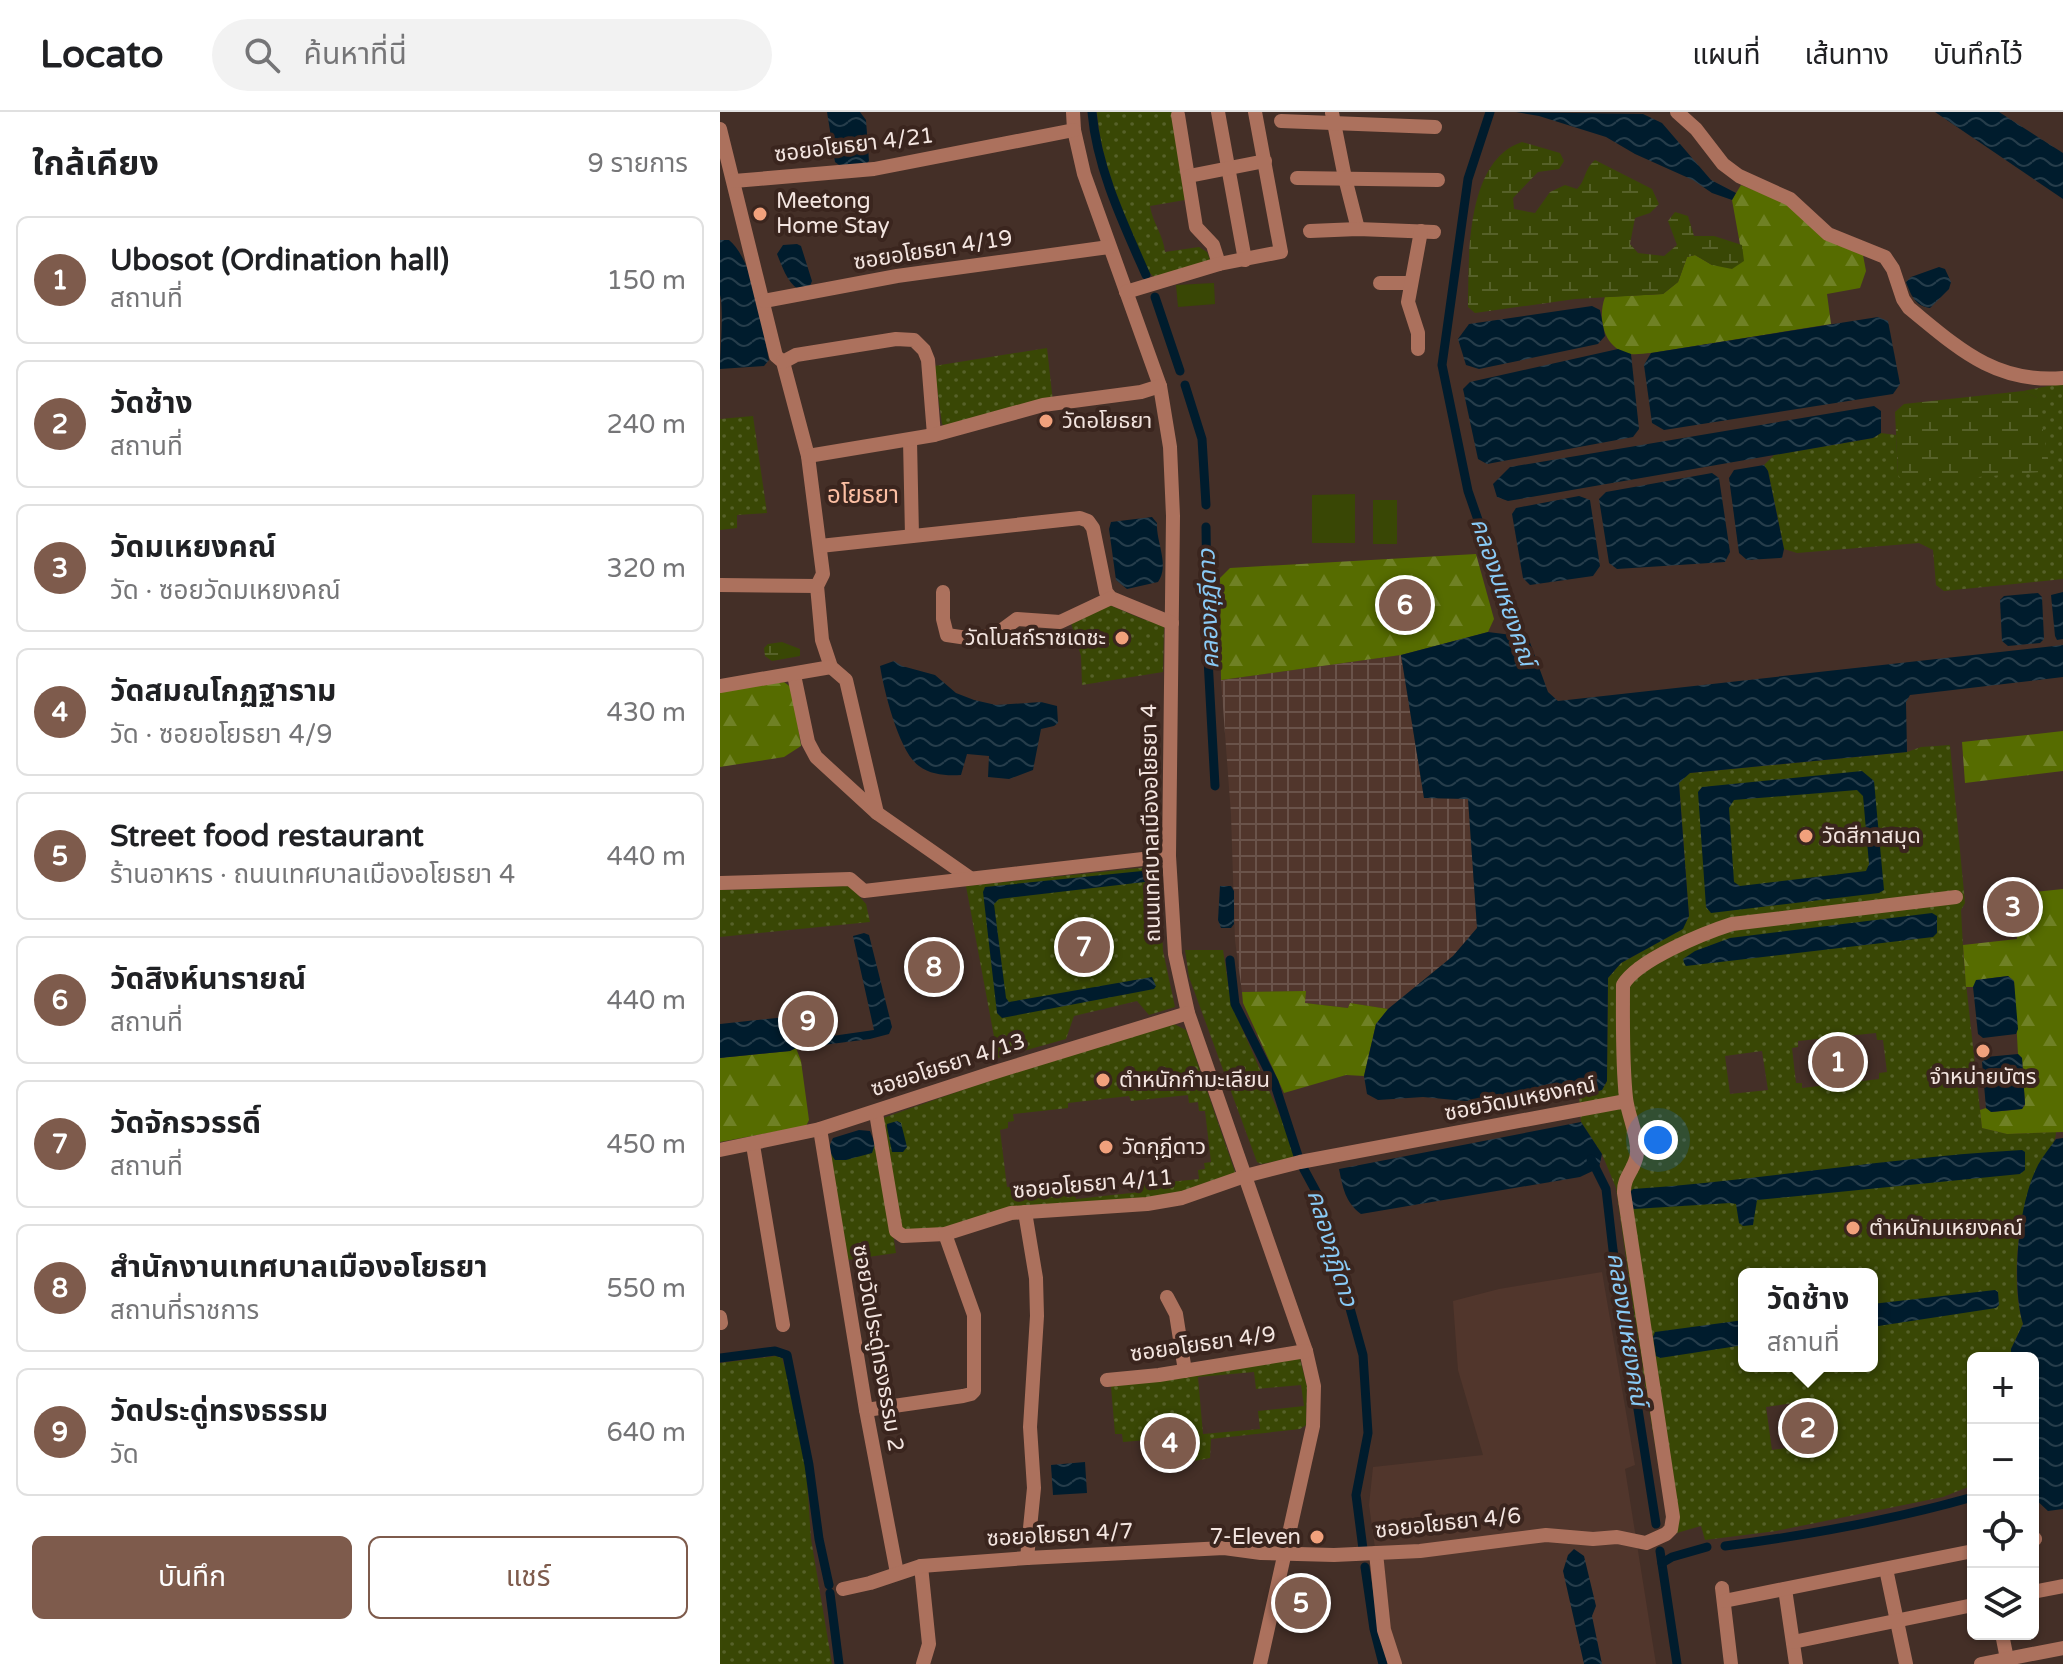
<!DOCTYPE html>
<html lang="th">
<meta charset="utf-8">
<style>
:root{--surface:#fff;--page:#f2f2f2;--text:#202124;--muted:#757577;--line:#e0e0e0;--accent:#7e5b4c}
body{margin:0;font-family:"Varela Round","Noto Sans Thai",sans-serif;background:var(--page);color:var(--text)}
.controls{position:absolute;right:24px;bottom:24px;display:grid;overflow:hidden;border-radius:12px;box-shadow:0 2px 6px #0004}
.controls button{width:72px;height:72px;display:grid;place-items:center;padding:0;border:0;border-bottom:2px solid var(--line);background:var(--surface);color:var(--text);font:40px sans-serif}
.you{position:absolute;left:938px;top:1028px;width:28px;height:28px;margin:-20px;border:6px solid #fff;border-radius:50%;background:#1a73e8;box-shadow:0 0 0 12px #1a73e833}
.badge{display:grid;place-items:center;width:52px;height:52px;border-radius:50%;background:var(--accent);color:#fff;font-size:26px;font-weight:700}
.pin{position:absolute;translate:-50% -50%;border:4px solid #fff;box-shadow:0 2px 8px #0006}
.popup{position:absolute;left:1018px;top:1156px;width:140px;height:104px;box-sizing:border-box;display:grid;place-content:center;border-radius:12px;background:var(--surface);filter:drop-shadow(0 2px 6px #0005);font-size:26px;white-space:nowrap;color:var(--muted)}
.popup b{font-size:30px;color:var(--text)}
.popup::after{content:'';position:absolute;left:50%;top:100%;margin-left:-16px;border:16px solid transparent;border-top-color:var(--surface)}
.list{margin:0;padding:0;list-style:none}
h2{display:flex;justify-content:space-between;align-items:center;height:104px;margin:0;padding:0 32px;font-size:34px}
h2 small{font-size:26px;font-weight:400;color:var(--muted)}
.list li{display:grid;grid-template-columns:52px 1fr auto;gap:24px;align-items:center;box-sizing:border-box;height:128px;margin:0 16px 16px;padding:0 16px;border:2px solid var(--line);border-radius:12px}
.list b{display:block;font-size:30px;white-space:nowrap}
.list p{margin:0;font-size:26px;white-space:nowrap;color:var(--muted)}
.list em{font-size:26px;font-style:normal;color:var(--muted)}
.actions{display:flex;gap:16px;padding:24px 32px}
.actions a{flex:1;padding:18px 0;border:2px solid var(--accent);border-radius:12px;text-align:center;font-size:28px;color:var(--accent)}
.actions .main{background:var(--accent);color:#fff}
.icon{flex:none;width:44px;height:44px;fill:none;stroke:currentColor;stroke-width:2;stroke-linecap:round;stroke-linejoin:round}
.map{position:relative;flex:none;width:1343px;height:1552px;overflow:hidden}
header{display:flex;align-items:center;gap:48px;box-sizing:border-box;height:112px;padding:0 40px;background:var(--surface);border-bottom:2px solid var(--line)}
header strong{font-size:38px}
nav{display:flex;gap:44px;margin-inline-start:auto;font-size:28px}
.search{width:560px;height:72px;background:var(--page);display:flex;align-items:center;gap:20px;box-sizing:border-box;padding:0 28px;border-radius:44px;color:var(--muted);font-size:30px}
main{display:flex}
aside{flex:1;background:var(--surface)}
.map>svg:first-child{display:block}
</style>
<header>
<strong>Locato</strong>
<div class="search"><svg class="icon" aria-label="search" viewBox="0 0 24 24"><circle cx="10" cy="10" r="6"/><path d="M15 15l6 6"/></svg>ค้นหาที่นี่</div>
<nav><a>แผนที่</a><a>เส้นทาง</a><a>บันทึกไว้</a></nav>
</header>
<main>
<aside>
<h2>ใกล้เคียง<small>9 รายการ</small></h2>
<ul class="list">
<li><span class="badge">1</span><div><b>Ubosot (Ordination hall)</b><p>สถานที่</p></div><em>150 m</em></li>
<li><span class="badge">2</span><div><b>วัดช้าง</b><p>สถานที่</p></div><em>240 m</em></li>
<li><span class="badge">3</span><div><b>วัดมเหยงคณ์</b><p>วัด · ซอยวัดมเหยงคณ์</p></div><em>320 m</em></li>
<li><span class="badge">4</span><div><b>วัดสมณโกฏฐาราม</b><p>วัด · ซอยอโยธยา 4/9</p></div><em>430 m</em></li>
<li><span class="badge">5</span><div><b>Street food restaurant</b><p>ร้านอาหาร · ถนนเทศบาลเมืองอโยธยา 4</p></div><em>440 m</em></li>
<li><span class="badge">6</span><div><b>วัดสิงห์นารายณ์</b><p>สถานที่</p></div><em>440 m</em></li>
<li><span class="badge">7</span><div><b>วัดจักรวรรดิ์</b><p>สถานที่</p></div><em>450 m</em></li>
<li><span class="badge">8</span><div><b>สำนักงานเทศบาลเมืองอโยธยา</b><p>สถานที่ราชการ</p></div><em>550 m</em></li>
<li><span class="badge">9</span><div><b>วัดประดู่ทรงธรรม</b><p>วัด</p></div><em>640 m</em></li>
</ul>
<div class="actions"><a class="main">บันทึก</a><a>แชร์</a></div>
</aside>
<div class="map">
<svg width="1343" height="1552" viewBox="0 0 1343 1552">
<defs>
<pattern id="industrial-grid" width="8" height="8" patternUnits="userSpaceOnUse" patternTransform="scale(2)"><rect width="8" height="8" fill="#51362c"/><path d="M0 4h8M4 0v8" fill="none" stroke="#6a534a"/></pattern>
<pattern id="grass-dots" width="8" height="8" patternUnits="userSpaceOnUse" patternTransform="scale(2)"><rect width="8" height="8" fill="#394705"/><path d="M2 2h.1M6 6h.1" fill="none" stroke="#566129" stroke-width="1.8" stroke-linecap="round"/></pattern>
<pattern id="forest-firs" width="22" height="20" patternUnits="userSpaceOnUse" patternTransform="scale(2)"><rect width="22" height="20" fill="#566c00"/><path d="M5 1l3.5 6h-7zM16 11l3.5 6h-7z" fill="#6f8125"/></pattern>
<pattern id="wetland-marsh" width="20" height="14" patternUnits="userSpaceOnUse" patternTransform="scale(2)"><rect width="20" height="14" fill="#394705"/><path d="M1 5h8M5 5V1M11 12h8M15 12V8" fill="none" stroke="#566129"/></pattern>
<pattern id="water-waves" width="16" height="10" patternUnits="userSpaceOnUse" patternTransform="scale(2)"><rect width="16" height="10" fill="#001c2d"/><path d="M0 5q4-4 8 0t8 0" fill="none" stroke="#263d4b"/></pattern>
</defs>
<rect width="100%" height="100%" fill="#442f27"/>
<!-- built -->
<path fill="#51362c" d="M882 1160 915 1353 905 1357 936 1552H679L672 1527 662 1436H655L649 1393 653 1355 763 1343 738 1258 733 1189 779 1177Z"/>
<!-- industrial -->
<path fill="url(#industrial-grid)" d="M681 543 704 686 748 687 757 816 733 844 668 897 630 891 629 896 585 891V879L522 880 515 828 511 702 501 568Z"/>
<!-- grass -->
<g fill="url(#grass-dots)" fill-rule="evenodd">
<path d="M377 0H452L467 83 465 88 430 94C433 112 443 122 445 140L479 135 487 140 490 148 434 165 429 160C407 109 381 55 377 0Z"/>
<path d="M327 236 333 290 227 316 222 312 214 254Z"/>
<path d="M1343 271V467L1224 479 1216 473 1213 438 1199 431 1077 441 1064 437 1048 359 1044 353 1054 343 1153 326 1161 321 1176 323 1178 362 1317 286 1303 279Z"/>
<path d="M33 304 47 401 17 403V416L0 418V307Z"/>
<path d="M385 491 422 507 444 513 443 560 362 573 361 544 351 511Z"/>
<path d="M1230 633 1245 791 1241 798 1244 853 1262 1016 1287 1022 1336 1020C1336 1034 1321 1046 1316 1059 1298 1102 1290 1168 1303 1212L1291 1237V1246H1253V1373L1223 1385 1056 1419 985 1428 981 1414 950 1423 919 1237 896 1076 882 1042 861 1010 859 984 882 978 887 969 888 866 901 851 962 817 969 804 959 670 970 661 1187 640 1201 635ZM1156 921 1157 928H1163L1167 960 1159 961V967L1082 976V971H1076L1072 936 1078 935V929ZM1042 939 1048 978 1010 982 1005 944ZM1024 1162H1152V1254H1024ZM1088 1289 1094 1332 1052 1338 1046 1295Z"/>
<path d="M439 754 443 839 455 895 429 903 417 889 354 904 346 927 278 946 246 774Z"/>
<path d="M130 774 146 792 150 810 0 825V778Z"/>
<path d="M465 838H503L511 891 578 1045 541 1052 537 1050 469 865Z"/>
<path d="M454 912 466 918 516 1063 459 1084 228 1117 181 1119 163 1006 319 951ZM468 983 469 991 478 990 479 999H485L491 1050 484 1051 485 1057 478 1058 479 1067 420 1073V1080L356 1087 355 1082 304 1087 303 1080 296 1081 295 1074 287 1075 280 1018 288 1016V1010L294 1009 293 1002 348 996V991L409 984 411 989Z"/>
<path d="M155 1032 160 1042 176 1141 127 1148 109 1041Z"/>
<path d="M579 1243 587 1274 586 1313 580 1317 491 1327 490 1346 475 1349 473 1324 403 1330 402 1322H395L390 1263ZM534 1260 536 1277 581 1273 584 1294 538 1299 540 1317 483 1322 478 1265Z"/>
<path d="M56 1244 62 1246 73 1283 86 1353 91 1427 112 1552H0V1251Z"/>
</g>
<!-- forest -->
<g fill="url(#forest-firs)">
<path d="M1021 73 1066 91 1143 143 1146 159 1140 176 1107 182 1111 212 931 241C925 241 917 243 911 242 884 238 877 207 885 185L943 182 958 170 967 145 975 143 992 153 1023 149 1012 88Z"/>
<path d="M756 442 774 507 768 520 681 543 501 568 500 466 510 456Z"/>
<path d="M64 570 72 576 81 634 64 645 0 655V578Z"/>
<path d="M1343 619V659L1245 671 1242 630Z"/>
<path d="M1343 777V1020L1287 1022 1262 1016 1260 998 1266 996 1272 1000 1302 997 1305 993 1302 946 1298 942 1294 869 1288 864 1257 868 1253 875H1246L1243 833 1297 827 1294 782Z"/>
<path d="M586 879 585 891 628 896 630 891 668 897 656 912 644 964 626 963 564 981 523 891 522 880Z"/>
<path d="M76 936 81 949 89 1008 86 1014 0 1030V946L70 939Z"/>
</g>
<!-- wetland -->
<g fill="url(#wetland-marsh)">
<path d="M802 30 840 41 844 49 839 57 818 60 793 86 794 97 815 101 830 80 845 73 857 77C866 68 864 57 875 48L932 77 939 92 930 101 915 106 910 132 918 141 944 144 957 133 948 109 955 100 968 104 974 124H994L1022 133 1024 149 1012 157 992 153 975 143 967 145 958 170 943 182 855 187 755 201 748 195C749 146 745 49 802 30Z"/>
<path d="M1303 279 1317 286 1329 352 1321 360 1184 371 1178 363 1175 300 1184 292Z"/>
<path d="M62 530 80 537V544L52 549 45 544 44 536 48 532Z"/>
</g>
<!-- pitch -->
<g fill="#394705">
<path d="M494 171 495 192 458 195 456 173Z"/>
<path d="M635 382V431H592V383Z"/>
<rect x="653" y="388" width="24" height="44"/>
</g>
<!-- water -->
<g fill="url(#water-waves)" fill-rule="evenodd">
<path d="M107 0H140L146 8 149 49 146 52 119 53 115 50Z"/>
<path d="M796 0 923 2 942 11 991 68 1016 81 1012 88 992 81 973 68 915 42 886 25 819 4Z"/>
<path d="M1215 0H1279L1343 41V87Z"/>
<path d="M0 128H9C35 150 42 215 49 248L44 254 0 257C0 240 4 196 0 183Z"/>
<path d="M77 132 81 134 92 169 90 174 78 177C67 170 62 154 57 142L63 133Z"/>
<path d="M1219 155 1225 157 1231 170 1229 177 1210 196C1195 194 1191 183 1186 170L1191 165Z"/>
<path d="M872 194 880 198 885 224 878 232 759 257 746 253 738 227 749 212Z"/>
<path d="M1158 205 1168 209 1180 272 1173 282 944 318 932 311 924 253 931 241Z"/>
<path d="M898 237 911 242 919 317 913 325 767 352 758 347 743 277 750 270Z"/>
<path d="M1154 294 1161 299V321L1153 326 788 389 777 385 773 372 790 355Z"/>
<path d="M1044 353 1048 359 1064 437 1062 446 1027 448 1019 441 1009 366 1014 358Z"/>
<path d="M992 361 999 366 1010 440 1005 450 897 457 889 451 879 387 886 380Z"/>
<path d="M859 384 870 388 880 454 873 464 810 473 803 466 792 402 796 396Z"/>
<path d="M432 405 437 411C436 431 450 453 438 470L407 477 396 468 389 417 391 410Z"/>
<path d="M1343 480V527L1337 528 1335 524 1331 483Z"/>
<path d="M1318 481 1322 485 1324 527 1320 531 1288 534 1282 529 1280 488 1284 484Z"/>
<path d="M768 520 808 525 828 580 838 589 1343 533V565L1190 583 1186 590 1187 640 970 661 959 671 969 804 963 817 901 851 888 866 887 969 882 978 859 984 745 989 703 985 658 988 647 982 644 964 656 912 668 897 733 844 757 816 748 687 704 686 681 543Z"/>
<path d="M174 549 182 554 215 563 236 581 254 588 276 593 321 590 337 594 338 611 334 614 321 617 313 658 289 667 268 665 269 644 247 642 241 663C227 664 211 663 199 654 179 640 164 579 160 554Z"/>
<path d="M1142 659 1154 669 1164 778 1159 781 991 801 986 795 978 680 982 675ZM1137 678 1143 684 1149 752 1146 759 1020 774 1014 770 1009 696 1014 688Z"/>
<path d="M432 758 433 769 279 787 274 792 286 886 289 890 432 865 436 874 434 877 282 906 277 901 263 780 265 775Z"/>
<path d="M500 774H511L514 779V812L511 816H501L498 808Z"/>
<path d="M1212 801 1217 804V821L1213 825 966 854 964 851 963 847 975 839 1010 826Z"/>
<path d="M144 821 149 823 172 915 169 922 150 927 103 933 98 931 105 925 154 918 133 824Z"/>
<path d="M1288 864 1294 869 1298 917 1296 922 1263 926 1258 922 1253 875 1256 868Z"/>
<path d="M76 904 79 908 76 936 70 939 0 946V912Z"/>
<path d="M1298 942 1302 946 1305 992 1302 997 1271 1000 1266 996 1262 950 1266 945Z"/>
<path d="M177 1009 181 1011 187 1035 183 1040H172L167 1015V1012Z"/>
<path d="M861 1010 882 1042 879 1056 860 1065 641 1102C625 1090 623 1076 619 1057Z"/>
<path d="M139 1018 150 1019 155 1032 152 1041 126 1048H115C109 1040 108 1035 113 1026Z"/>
<path d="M1343 1026V1397L1328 1399 1313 1385V1246H1291V1237L1303 1212C1291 1172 1298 1091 1318 1053 1323 1044 1330 1035 1336 1027Z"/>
<path d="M1302 1038 1305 1040V1058L1300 1062 1037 1088 1033 1113 1023 1114 1019 1111 1016 1092 1010 1091 914 1097 911 1095 910 1080 913 1077C1043 1068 1172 1045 1302 1038Z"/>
<path d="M1275 1178 1278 1180 1279 1193 1276 1196 1152 1215V1192Z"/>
<path d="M1024 1208V1233L940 1246 936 1244 933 1225 935 1220Z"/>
<path d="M365 1350 367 1381 333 1383 331 1353Z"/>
<path d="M854 1437 864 1444 876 1494 872 1504 882 1552H864L843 1459 848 1443Z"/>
</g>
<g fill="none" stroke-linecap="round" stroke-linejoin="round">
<!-- canal -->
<g stroke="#001c2d" stroke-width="9">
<path d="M372 0C377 57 403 111 426 163"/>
<path d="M770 0 748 67 722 253 748 379 801 532"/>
<path d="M435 185 460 259"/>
<path d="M465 273 482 327 486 393"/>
<path d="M486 415 488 547 495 674"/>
<path d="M510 848 515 892 554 970 580 1050 599 1085 643 1243 648 1321 636 1383 643 1437"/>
<path d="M871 1047 886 1077 893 1138 936 1412"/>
<path d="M0 1246 55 1239 67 1243 89 1353 99 1427 109 1473"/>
<path d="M1005 1434C1089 1423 1172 1408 1253 1385"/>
<path d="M940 1439 957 1552"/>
<path d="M942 1451 952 1445 987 1435"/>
<path d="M645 1455 654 1517 663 1552"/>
<path d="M110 1481 119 1552"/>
</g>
<!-- minor -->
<g stroke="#ac715d" stroke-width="14">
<path d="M353 0 354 18 364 62 440 274 450 335 453 404 449 744 455 842 468 901 586 1239 594 1274 593 1314 540 1552"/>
<path d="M498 0 525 148"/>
<path d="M957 0 976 17 1003 52 1019 64 1070 87 1108 122 1165 145 1173 157 1183 187 1189 196C1238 236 1275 272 1343 266"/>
<path d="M612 1 625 66 638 117"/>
<path d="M458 3 476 115 493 133 499 152"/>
<path d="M561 9 715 15"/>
<path d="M0 17 56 244 63 250 88 344 103 462 97 474 102 528 111 555 126 568 157 701"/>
<path d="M469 64 545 49"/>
<path d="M577 66 718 68"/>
<path d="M14 69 154 57 354 18"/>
<path d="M590 119 638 117 714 120"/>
<path d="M660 171H690"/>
<path d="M406 180 499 152 561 140 535 0"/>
<path d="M44 189 177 164 389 135"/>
<path d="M698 237V221L688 190 701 119"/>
<path d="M63 250 76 243 176 227 194 228 204 238 208 248 214 323"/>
<path d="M190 328 192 424"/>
<path d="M88 344 214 323 323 293 421 280 440 274"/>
<path d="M100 434 360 406 368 409 373 416 386 480 391 486 452 511"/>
<path d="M0 473 97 474"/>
<path d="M223 480V507L227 523 254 527 278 521 297 507 340 510 391 486"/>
<path d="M74 563 88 630 96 645 157 701 250 766"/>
<path d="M0 574 111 555"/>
<path d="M0 771 130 767 144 779 449 744"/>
<path d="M156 1001 176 1119 183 1124 225 1122 291 1101 427 1092 462 1086 525 1064 580 1050 906 989"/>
<path d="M100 1017 146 1298 177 1461"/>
<path d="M33 1033 63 1213"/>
<path d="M0 1038 100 1017 272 961 468 901"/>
<path d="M305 1100 316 1166 317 1204 310 1315 314 1376 307 1446"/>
<path d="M447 1185 456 1202 465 1259"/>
<path d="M0 1205 1 1211"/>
<path d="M387 1268 439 1263 586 1239"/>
<path d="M146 1298 243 1284 251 1282 254 1279V1203L225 1122"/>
<path d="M1313 1428 1315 1427"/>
<path d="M656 1441 664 1518 675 1552"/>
<path d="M201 1454 209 1532 203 1552"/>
<path d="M1166 1457 1186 1552"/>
<path d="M1002 1476 1011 1552"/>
<path d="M123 1477 150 1471 201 1454 307 1446 504 1436 541 1441 614 1443 700 1439 826 1423 873 1427 897 1425 926 1431 946 1422 951 1417 953 1405 904 1081C903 1064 916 1057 917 1041 918 1022 908 1004 906 986 902 948 903 910 903 873 917 848 984 821 1012 812L1236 785"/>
<path d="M1065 1477 1076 1552"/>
<path d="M1313 1480 1343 1474"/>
<path d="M1004 1489 1253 1439"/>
<path d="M1282 1522 1287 1547"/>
<path d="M1073 1530 1253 1493"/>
<path d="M1261 1552 1343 1536"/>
</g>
</g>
<!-- markers -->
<g fill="#f1a17c" stroke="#3a251e" stroke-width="3">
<circle cx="40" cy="102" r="8"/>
<circle cx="326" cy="309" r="8"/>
<circle cx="402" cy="526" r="8"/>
<circle cx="1086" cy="724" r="8"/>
<circle cx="1263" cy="939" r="8"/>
<circle cx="383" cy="968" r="8"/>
<circle cx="386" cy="1035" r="8"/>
<circle cx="1133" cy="1116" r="8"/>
<circle cx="597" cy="1425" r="8"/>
</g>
<g text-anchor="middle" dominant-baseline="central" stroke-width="8" stroke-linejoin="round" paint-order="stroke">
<!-- street labels -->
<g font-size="22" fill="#f3e5e0" stroke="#3a251e">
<text transform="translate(134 33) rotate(-7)">ซอยอโยธยา 4/21</text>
<text transform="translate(213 138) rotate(-9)">ซอยอโยธยา 4/19</text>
<text transform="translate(431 711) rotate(-91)">ถนนเทศบาลเมืองอโยธยา 4</text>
<text transform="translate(228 953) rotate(-18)">ซอยอโยธยา 4/13</text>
<text transform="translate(800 987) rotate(-11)">ซอยวัดมเหยงคณ์</text>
<text transform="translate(373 1072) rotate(-5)">ซอยอโยธยา 4/11</text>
<text transform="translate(483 1232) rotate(-8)">ซอยอโยธยา 4/9</text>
<text transform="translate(158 1236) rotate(80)">ซอยวัดประดู่ทรงธรรม 2</text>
<text transform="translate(728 1411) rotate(-6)">ซอยอโยธยา 4/6</text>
<text transform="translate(340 1423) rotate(-3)">ซอยอโยธยา 4/7</text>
</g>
<!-- poi labels -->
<g font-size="22" fill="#f3e5e0" stroke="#3a251e" text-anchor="start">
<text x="56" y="89">Meetong<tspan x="56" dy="25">Home Stay</tspan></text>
<text x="342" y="309">วัดอโยธยา</text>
<text x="386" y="526" text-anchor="end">วัดโบสถ์ราชเดชะ</text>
<text x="1102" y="724">วัดสีกาสมุด</text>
<text x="1263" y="965" text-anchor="middle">จำหน่ายบัตร</text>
<text x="399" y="968">ตำหนักกำมะเลียน</text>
<text x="402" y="1035">วัดกุฎีดาว</text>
<text x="1149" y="1116">ตำหนักมเหยงคณ์</text>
<text x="581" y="1425" text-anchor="end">7-Eleven</text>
</g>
<!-- neighbourhood labels -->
<g font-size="24" fill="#fcbfa3" stroke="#3a251e">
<text x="143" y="383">อโยธยา</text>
</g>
<!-- water labels -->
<g font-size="24" font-style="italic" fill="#89caf6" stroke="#3a251e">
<text transform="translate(783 480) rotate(71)">คลองมเหยงคณ์</text>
<text transform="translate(489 497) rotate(-92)">คลองกุฎีดาว</text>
<text transform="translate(612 1136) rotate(73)">คลองกุฎีดาว</text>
<text transform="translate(907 1217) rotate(81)">คลองมเหยงคณ์</text>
</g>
</g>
</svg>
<div class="controls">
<button>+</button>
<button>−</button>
<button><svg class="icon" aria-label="locate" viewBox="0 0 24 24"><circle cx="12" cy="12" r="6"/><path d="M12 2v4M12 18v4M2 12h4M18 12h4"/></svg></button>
<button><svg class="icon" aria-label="layers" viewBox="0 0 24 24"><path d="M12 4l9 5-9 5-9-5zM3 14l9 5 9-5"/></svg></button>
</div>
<div class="you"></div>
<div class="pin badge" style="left:1118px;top:950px">1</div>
<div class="pin badge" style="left:1088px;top:1316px">2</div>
<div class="popup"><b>วัดช้าง</b>สถานที่</div>
<div class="pin badge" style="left:1293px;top:795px">3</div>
<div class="pin badge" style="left:450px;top:1331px">4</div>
<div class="pin badge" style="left:581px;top:1491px">5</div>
<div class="pin badge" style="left:685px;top:493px">6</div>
<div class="pin badge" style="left:364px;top:835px">7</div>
<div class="pin badge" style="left:214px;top:855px">8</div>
<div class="pin badge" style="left:88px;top:909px">9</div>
</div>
</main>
